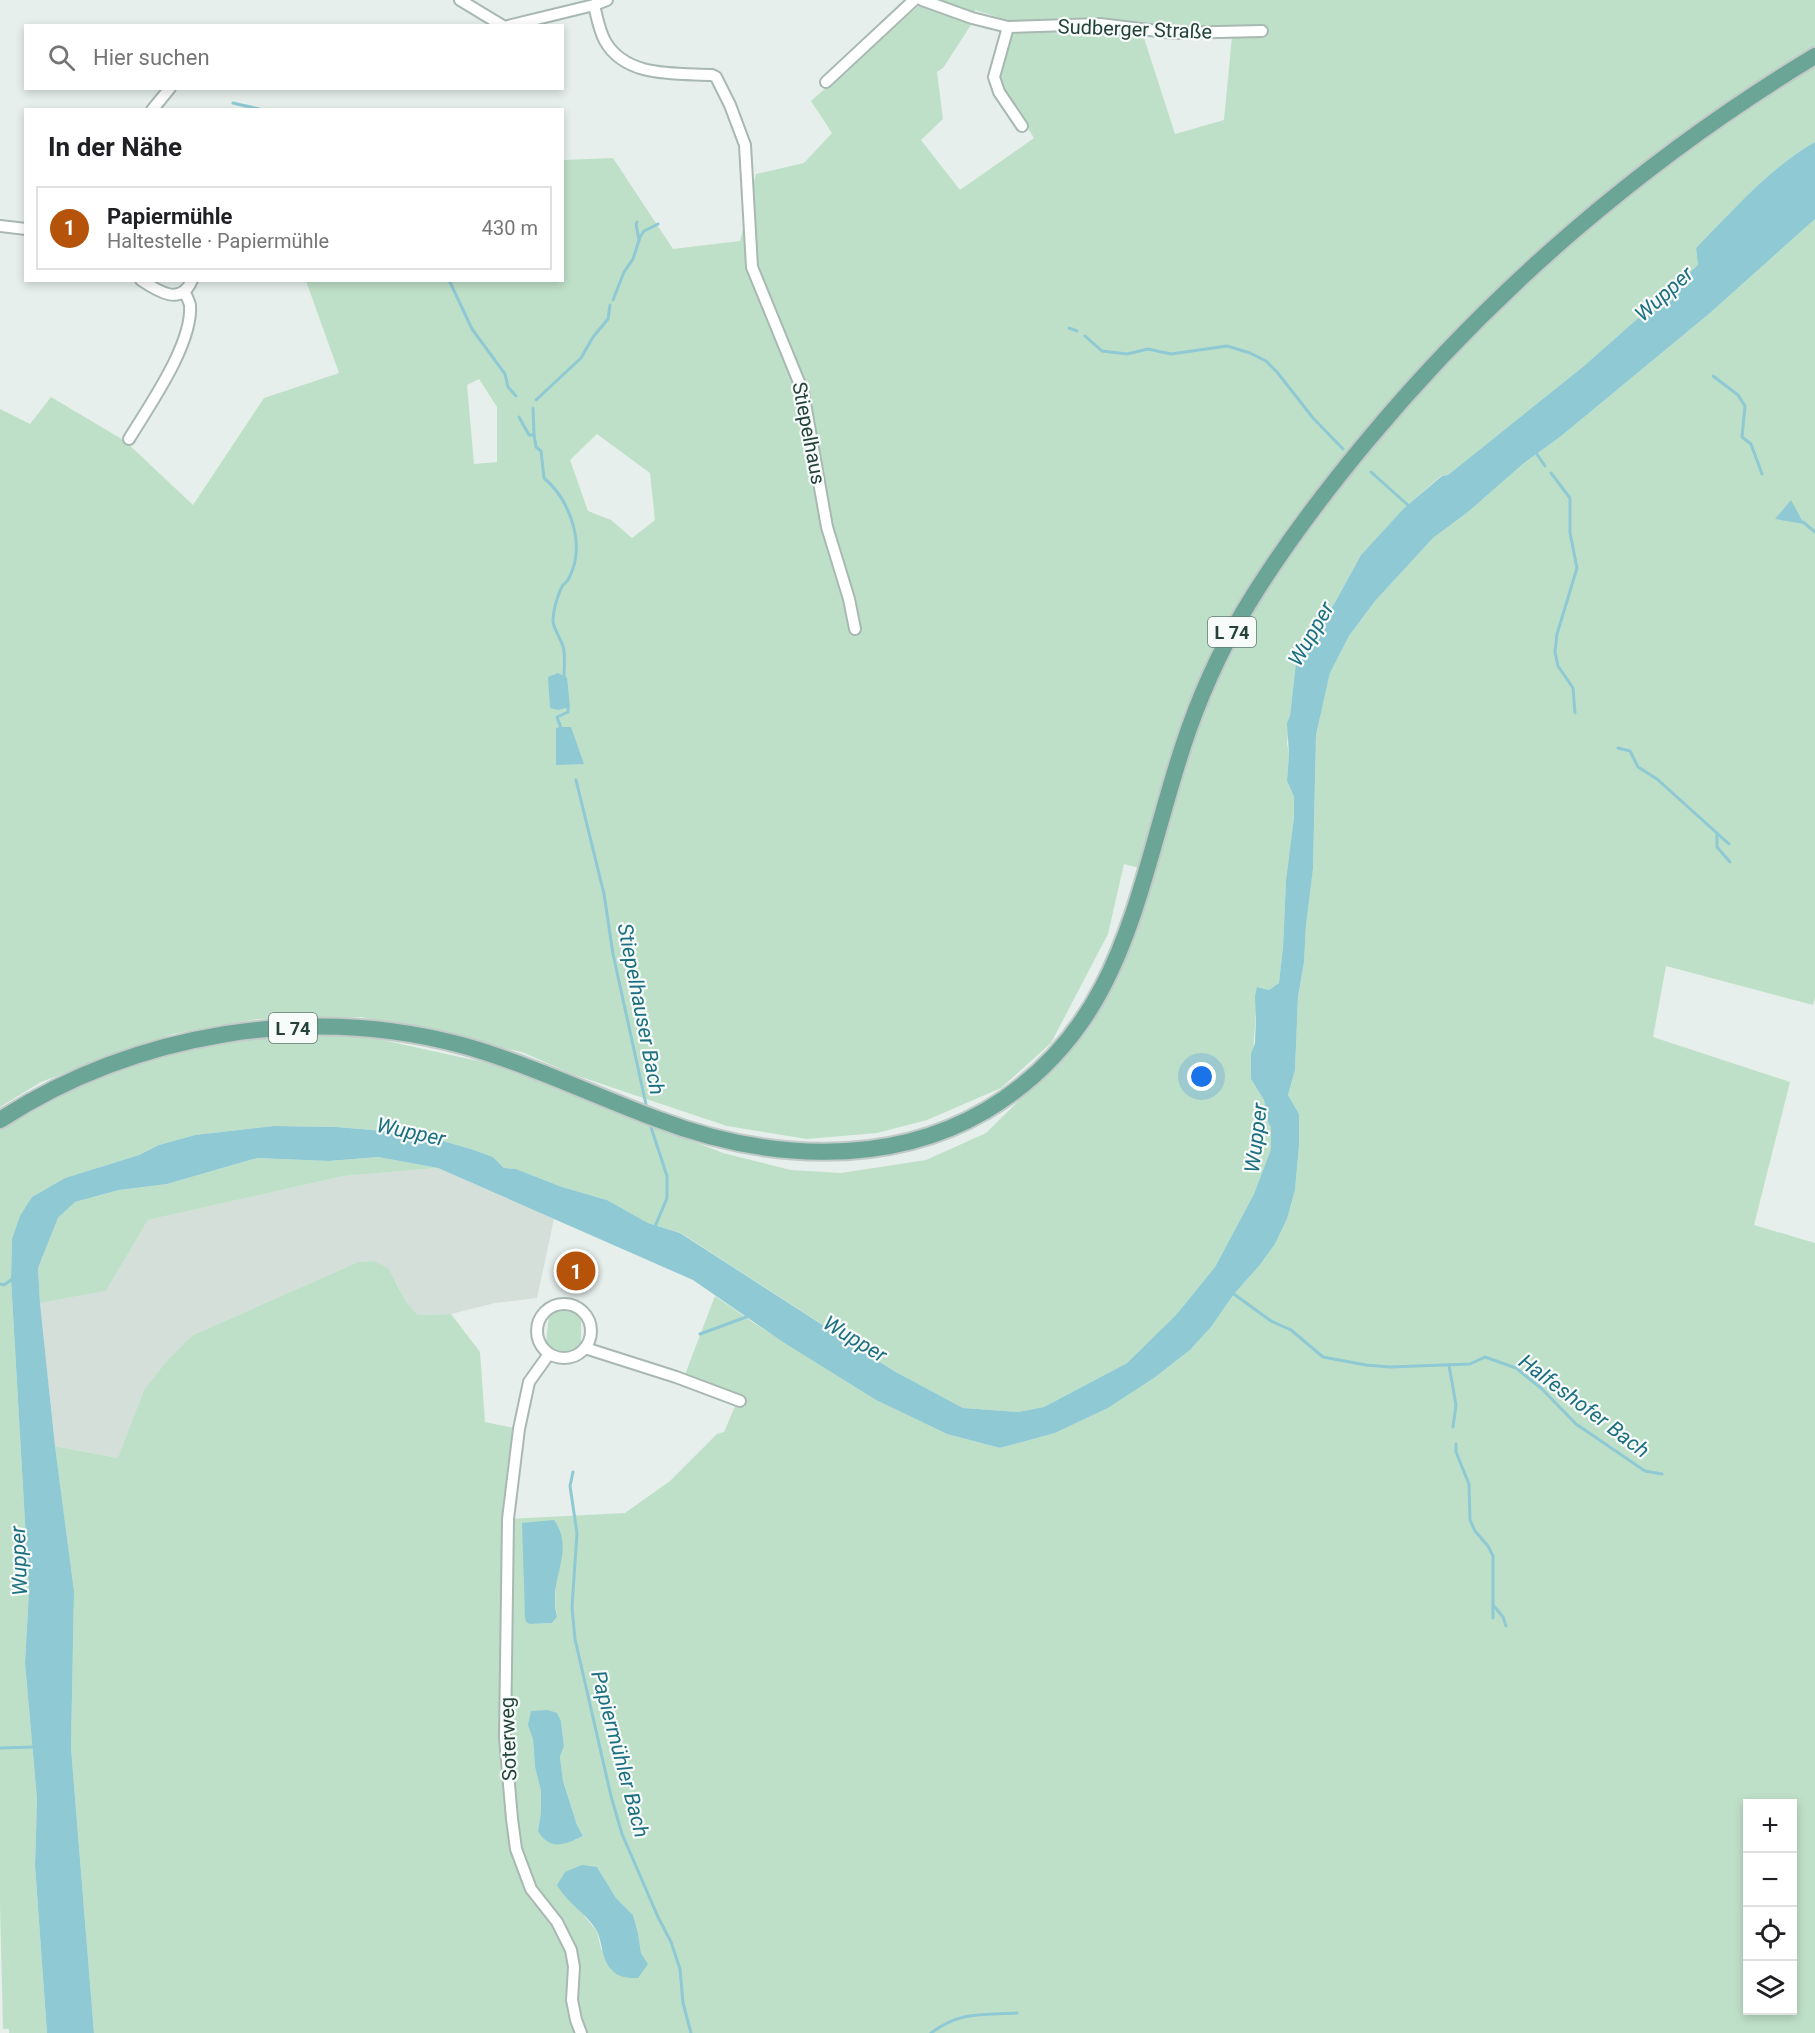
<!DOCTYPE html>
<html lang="de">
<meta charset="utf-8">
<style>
:root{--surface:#fff;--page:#f6f6f6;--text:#202124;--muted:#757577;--line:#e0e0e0;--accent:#b45309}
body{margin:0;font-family:Roboto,sans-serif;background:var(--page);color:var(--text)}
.controls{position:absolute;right:18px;bottom:18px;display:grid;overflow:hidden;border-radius:0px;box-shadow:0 3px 9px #0003}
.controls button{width:54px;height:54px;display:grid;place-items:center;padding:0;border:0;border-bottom:2px solid var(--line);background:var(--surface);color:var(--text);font:30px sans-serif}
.you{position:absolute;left:1202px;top:1077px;width:21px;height:21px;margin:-15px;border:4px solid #fff;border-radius:50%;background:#1a73e8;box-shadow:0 0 0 9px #1a73e833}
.badge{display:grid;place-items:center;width:39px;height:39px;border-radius:50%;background:var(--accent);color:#fff;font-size:20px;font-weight:700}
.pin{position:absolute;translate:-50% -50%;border:3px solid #fff;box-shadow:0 2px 6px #0006}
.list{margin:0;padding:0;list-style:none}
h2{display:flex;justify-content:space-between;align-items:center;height:78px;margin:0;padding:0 24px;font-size:26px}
h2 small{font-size:20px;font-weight:400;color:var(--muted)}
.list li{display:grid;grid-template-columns:39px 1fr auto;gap:18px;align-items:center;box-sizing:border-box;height:84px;margin:0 12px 12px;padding:0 12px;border:2px solid var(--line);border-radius:0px}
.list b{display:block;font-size:22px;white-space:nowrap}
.list p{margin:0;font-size:20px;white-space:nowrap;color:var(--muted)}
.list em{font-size:20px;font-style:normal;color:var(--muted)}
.icon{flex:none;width:33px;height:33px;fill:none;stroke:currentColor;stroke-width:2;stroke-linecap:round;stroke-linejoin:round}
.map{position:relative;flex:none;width:1815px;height:2033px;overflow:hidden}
.search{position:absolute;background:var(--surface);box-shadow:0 3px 9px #0003;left:24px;top:24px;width:540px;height:66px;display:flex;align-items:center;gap:15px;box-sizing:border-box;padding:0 21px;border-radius:0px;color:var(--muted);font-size:22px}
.panel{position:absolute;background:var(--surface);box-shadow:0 3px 9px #0003;left:24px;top:108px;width:540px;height:174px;border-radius:0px}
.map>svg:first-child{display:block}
</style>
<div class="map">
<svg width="1815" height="2033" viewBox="0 0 1815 2033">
<rect width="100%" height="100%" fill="#e6efeb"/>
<!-- built -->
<path fill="#d4dfda" d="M438 1168 554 1219 537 1298 495 1303 451 1314 418 1315 407 1303 396 1282 374 1261 358 1262 193 1335 144 1390 119 1458 55 1446 40 1303 106 1291 148 1220 344 1176Z"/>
<!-- green -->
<g fill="#bfe0c8" fill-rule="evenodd">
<path d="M925 0H1815V142C1769 168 1733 211 1696 248L1698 265 1584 366 1448 475 1441 476 1404 508 1361 555 1333 606 1326 614 1304 652 1296 662 1287 743 1289 754 1287 781 1294 797V817L1286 880 1283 947 1279 983 1269 990 1258 987 1251 1079 1264 1100 1268 1122 1271 1128V1149L1254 1194 1215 1267 1176 1315 1127 1363 1044 1407 1018 1412 963 1408 894 1371 681 1233 648 1223 607 1200 562 1187 516 1169 504 1168 493 1157 471 1149 425 1136 408 1133 336 1127 274 1126 195 1135 159 1145 139 1155 65 1178 32 1197 12 1239 11 1279 29 1591 25 1663 37 1799 35 1865 47 2033H9V2029H3L0 1905V1130L23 1114 87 1080 143 1060 207 1045 247 1039 283 1036H364L501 1066 723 1153 791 1170 841 1173 926 1160 986 1133 1056 1064 1084 1033 1108 993 1154 872 1124 864 1108 934 1051 1043 1001 1088 927 1120 877 1133 807 1139 727 1126 572 1074 522 1052 361 1017 257 1019 173 1034 41 1082 0 1107V409L30 424 51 397 125 441 193 505 264 398 339 373 306 281 562 280 563 160 613 158 673 249 740 241 756 174 804 163 832 133 811 101ZM975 10 1013 22 998 79 1034 138 960 190 921 140 943 119 937 72 943 68 971 25ZM1109 19 1172 28 1233 26 1224 120 1175 134 1144 38 1108 32ZM479 379 497 407V462L474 464 467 385ZM597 434 650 473 655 520 632 538 611 520 588 511 570 460Z"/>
<path d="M1815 219V998L1813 1005 1666 966 1653 1037 1790 1082 1754 1225 1815 1243V2033H94L71 1748 74 1591 55 1446 118 1458 144 1390 167 1361 193 1335 358 1262 374 1261 388 1268 407 1303 418 1315 451 1314 480 1352 485 1422 519 1429 508 1519 625 1513 670 1481 717 1434 724 1432 736 1404 745 1407 744 1399 684 1377 715 1296 754 1323 876 1400 947 1434 1000 1448 1055 1433 1108 1408 1154 1378 1190 1350 1211 1327 1234 1294 1259 1266 1275 1244 1287 1219 1295 1190 1299 1146V1114L1288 1095 1295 1070 1298 997 1304 962 1306 925 1313 869 1316 735 1330 673 1349 636 1375 601 1433 538 1468 512 1524 463 1560 437 1710 313ZM556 1587 555 1601 557 1617 552 1623 530 1624 526 1621ZM561 1721 564 1746 560 1757 563 1781 577 1825 583 1836 575 1840 538 1831 541 1812V1791L535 1767 533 1739ZM1748 1804H1792V2010H1748ZM597 1867 616 1898 633 1915 638 1933 641 1953 648 1964 601 1949 597 1931 584 1916Z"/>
<path d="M378 1157 438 1168 344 1176 148 1220 106 1291 40 1303 38 1268 58 1218 75 1202 119 1190 167 1184 257 1158 329 1161Z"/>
<path d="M561 1309H569L581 1316V1347C568 1354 557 1355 546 1343L549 1315Z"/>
</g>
<!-- water -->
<g fill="#8ec9d4">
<path d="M1815 142V219L1710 313 1560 437 1524 463 1468 512 1433 538 1375 601 1349 636 1330 673 1316 735 1313 869 1306 925 1304 962 1298 997 1295 1070 1288 1095 1299 1114V1146L1295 1190 1287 1219 1275 1244 1259 1266 1234 1294 1211 1327 1190 1350 1154 1378 1108 1408 1055 1433 1000 1448 947 1434 876 1400 783 1342 693 1280 438 1168 378 1157 329 1161 257 1158 167 1184 119 1190 75 1202 58 1218 38 1268 40 1303 55 1446 74 1591 71 1748 94 2033H47L35 1865 37 1799 25 1663 29 1591 11 1279 12 1239 20 1216 32 1197 65 1178 139 1155 159 1145 195 1135 274 1126 336 1127 408 1133 425 1136 471 1149 493 1157 504 1168 516 1169 562 1187 607 1200 648 1223 680 1233 894 1371 963 1408 1018 1412 1044 1407 1127 1363 1176 1315 1215 1267 1254 1194 1271 1149V1128L1268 1122 1264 1100 1251 1079V1054L1255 1043 1256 1018 1255 996 1257 987 1269 990 1279 983 1283 947 1286 880 1294 817V797L1287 781 1289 754 1287 723 1290 716 1296 662 1304 652 1326 614 1333 606 1361 555 1404 508 1442 476 1448 475 1584 366 1698 265 1696 248C1733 211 1769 168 1815 142Z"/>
<path d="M1791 500 1804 524 1775 519Z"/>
<path d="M558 673 567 678 570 707 558 710 550 708 548 677Z"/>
<path d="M560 727H571L584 764 556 765V728Z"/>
<path d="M554 1520C574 1547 553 1574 555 1603 555 1607 556 1612 557 1617L552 1623 530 1624 526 1622 525 1617 522 1523Z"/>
<path d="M548 1710 557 1713 561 1721 564 1746 560 1757 563 1781 577 1825 583 1836C564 1845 550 1851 538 1831L541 1812V1791L535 1767 533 1739 528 1725 531 1711Z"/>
<path d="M582 1865 597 1867 616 1898 633 1915 638 1933 641 1953 648 1964 638 1978C628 1978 619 1978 612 1970 601 1959 603 1944 597 1931 589 1916 567 1903 557 1885L565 1872Z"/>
</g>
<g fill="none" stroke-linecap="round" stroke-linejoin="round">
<!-- stream -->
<g stroke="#8ec9d4" stroke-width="3">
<path d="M233 103 263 110"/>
<path d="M637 222 636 224 639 240"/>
<path d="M449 280 472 329 505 374 508 387 516 396"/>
<path d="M613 300 624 272 633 259 640 237 644 231 658 224"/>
<path d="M1069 328 1077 331"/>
<path d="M1085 336 1102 351 1127 354 1148 349 1171 354 1227 346 1250 353 1266 361 1277 372 1313 418 1343 449"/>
<path d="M1713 376 1738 395 1745 406 1742 437 1751 444 1762 474"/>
<path d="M536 400 581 358 593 337 608 319 610 305"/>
<path d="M533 408 534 435"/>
<path d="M519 417 529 435H534L536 447 541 451 544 478C571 501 586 546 569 578 568 581 565 583 563 585 558 593 553 611 553 621 554 632 563 640 564 651 565 660 564 670 564 679"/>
<path d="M1534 450 1545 466"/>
<path d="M1371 472 1410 507"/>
<path d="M1551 473 1570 498V533L1577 568 1557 634 1555 652 1558 666 1573 688 1575 713"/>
<path d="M1803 522 1815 532"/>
<path d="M562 731 557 717 568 712V706"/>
<path d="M1618 748 1630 751 1638 767 1657 779 1729 844"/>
<path d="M576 780 604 894 613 954 647 1109"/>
<path d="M1717 833V847L1730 862"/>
<path d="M649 1121 667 1176V1198L654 1229"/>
<path d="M0 1284 4 1285 14 1278"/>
<path d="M1231 1292 1271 1321 1291 1330 1323 1357 1366 1365 1390 1367 1470 1364 1485 1357 1516 1368 1542 1389 1576 1424 1645 1471 1662 1474"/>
<path d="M700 1334 749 1316"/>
<path d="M1449 1365 1456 1405 1453 1427"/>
<path d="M1456 1444V1452L1469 1484 1470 1520 1475 1531 1488 1546 1493 1556V1605L1503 1617 1506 1626"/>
<path d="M573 1472 570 1486 577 1533 572 1607 575 1639 611 1796 622 1834 658 1917 671 1942 680 1969 683 2003 691 2033"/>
<path d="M1493 1618V1605"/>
<path d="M0 1748 34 1747"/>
<path d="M931 2033C961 2011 982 2015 1017 2013"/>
</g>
<!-- street casing -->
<g stroke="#a8b8b2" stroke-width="14">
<g id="street">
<path d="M460 0 503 26"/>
<path d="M922 0 972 18 1008 27 1100 24 1174 33 1262 31"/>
<path d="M594 5C597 17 599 30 605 41 626 78 675 73 712 75L716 77 730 105 745 145 752 267 803 392 827 527 849 599 855 629"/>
<path d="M508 26 594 5 607 0"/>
<path d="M1008 27 994 77 999 92 1022 126"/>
<path d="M826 82 914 0"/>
<path d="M152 110 170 88"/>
<path d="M0 226 26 229"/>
<path d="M141 280C159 292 181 306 192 280"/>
<path d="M129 439C149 406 193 344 190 305 189 301 187 297 185 293"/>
<circle cx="564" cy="1331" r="27"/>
<path d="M585 1348 676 1377 740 1401"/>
<path d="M549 1354 529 1382 519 1429 508 1519 505 1738 512 1819 516 1849 531 1889 557 1922 571 1950 574 1967 572 2000 576 2020 581 2033"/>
</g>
</g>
<!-- primary casing -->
<g stroke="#c2cac8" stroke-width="20">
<path id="primary" d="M0 1120C134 1033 310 1003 465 1046 531 1065 593 1095 657 1119 761 1159 885 1169 985 1111 1121 1031 1135 899 1178 762 1192 716 1211 670 1234 628 1272 561 1318 500 1367 441 1493 289 1646 158 1815 56"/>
</g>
<!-- street -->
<use href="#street" stroke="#fff" stroke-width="10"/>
<!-- primary -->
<use href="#primary" stroke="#6aa596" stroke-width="16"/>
</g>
<g text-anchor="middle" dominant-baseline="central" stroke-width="4.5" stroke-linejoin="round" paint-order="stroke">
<!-- shield labels -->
<g fill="#f7fbf9" stroke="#637a73" stroke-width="1.5">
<rect x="1208" y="617" width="48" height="30" rx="4.5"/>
<rect x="269" y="1013" width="48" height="30" rx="4.5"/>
</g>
<g font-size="18" font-weight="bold" fill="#24423a">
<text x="1232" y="632">L 74</text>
<text x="293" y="1028">L 74</text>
</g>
<!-- street labels -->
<g font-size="20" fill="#24423a" stroke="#f7fbf9">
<text transform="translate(1135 29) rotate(2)">Sudberger Straße</text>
<text transform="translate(809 433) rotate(79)">Stiepelhaus</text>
<text transform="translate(508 1739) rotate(-92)">Soterweg</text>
</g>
<!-- water labels -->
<g font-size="21" font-style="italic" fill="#1c6f80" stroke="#f7fbf9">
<text transform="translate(1664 294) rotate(-42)">Wupper</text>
<text transform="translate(1311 634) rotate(-60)">Wupper</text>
<text transform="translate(641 1009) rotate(79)">Stiepelhauser Bach</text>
<text transform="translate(411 1132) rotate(12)">Wupper</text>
<text transform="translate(1256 1138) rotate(-83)">Wupper</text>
<text transform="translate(855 1339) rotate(31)">Wupper</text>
<text transform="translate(1584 1406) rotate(37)">Halfeshofer Bach</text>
<text transform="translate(19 1561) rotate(-92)">Wupper</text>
<text transform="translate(620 1754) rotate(75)">Papiermühler Bach</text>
</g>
</g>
</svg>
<div class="controls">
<button>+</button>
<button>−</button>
<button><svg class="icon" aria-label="locate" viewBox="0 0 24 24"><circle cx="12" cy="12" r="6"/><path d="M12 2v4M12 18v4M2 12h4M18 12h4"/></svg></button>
<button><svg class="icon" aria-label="layers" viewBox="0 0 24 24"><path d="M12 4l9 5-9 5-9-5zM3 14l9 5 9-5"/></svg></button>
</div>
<div class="you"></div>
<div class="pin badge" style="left:576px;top:1271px">1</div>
<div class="search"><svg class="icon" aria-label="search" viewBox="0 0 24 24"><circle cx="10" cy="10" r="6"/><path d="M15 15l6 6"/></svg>Hier suchen</div>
<section class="panel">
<h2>In der Nähe<small></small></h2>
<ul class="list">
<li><span class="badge">1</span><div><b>Papiermühle</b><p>Haltestelle · Papiermühle</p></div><em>430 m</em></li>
</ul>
</section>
</div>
